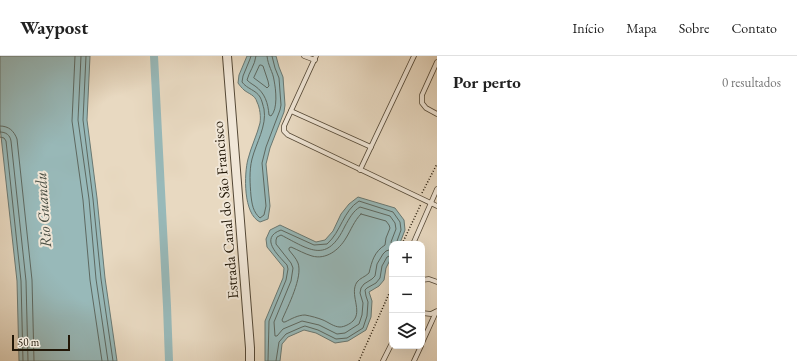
<!DOCTYPE html>
<html lang="pt">
<meta charset="utf-8">
<style>
:root{--surface:#fff;--page:#f6f6f6;--text:#222;--muted:#767676;--line:#e0e0e0}
body{margin:0;font-family:"EB Garamond",serif;background:var(--page);color:var(--text)}
.controls{position:absolute;right:12px;bottom:12px;display:grid;overflow:hidden;border-radius:8px;box-shadow:0 4px 16px #0002}
.controls button{width:36px;height:36px;display:grid;place-items:center;padding:0;border:0;border-bottom:1px solid var(--line);background:var(--surface);color:var(--text);font:20px sans-serif}
.scale{position:absolute;left:12px;bottom:10px;width:58px;box-sizing:border-box;padding-left:4px;border:2px solid #221707;border-top:0;font-size:11px;line-height:14px;white-space:nowrap;color:#221707;-webkit-text-stroke:3px #f0e6d7;paint-order:stroke}
.list{margin:0;padding:0;list-style:none}
h2{display:flex;justify-content:space-between;align-items:center;height:52px;margin:0;padding:0 16px;font-size:17px}
h2 small{font-size:13px;font-weight:400;color:var(--muted)}
.icon{flex:none;width:22px;height:22px;fill:none;stroke:currentColor;stroke-width:2;stroke-linecap:round;stroke-linejoin:round}
.map{position:relative;flex:none;width:437px;height:305px;overflow:hidden}
header{display:flex;align-items:center;gap:24px;box-sizing:border-box;height:56px;padding:0 20px;background:var(--surface);border-bottom:1px solid var(--line)}
header strong{font-size:19px}
nav{display:flex;gap:22px;margin-inline-start:auto;font-size:14px}
main{display:flex}
aside{flex:1;background:var(--surface)}
.map>svg:first-child{display:block}
</style>
<header>
<strong>Waypost</strong>
<nav><a>Início</a><a>Mapa</a><a>Sobre</a><a>Contato</a></nav>
</header>
<main>
<div class="map">
<svg width="437" height="305" viewBox="0 0 437 305">
<rect width="100%" height="100%" fill="#e8d9c1"/>
<filter id="stains"><feTurbulence type="fractalNoise" baseFrequency=".005" numOctaves="4"/><feColorMatrix values="0 0 0 0 .2 0 0 0 0 .09 0 0 0 0 .02 0 0 0 .5 -.17"/></filter>
<radialGradient id="worn" r=".72"><stop offset=".6" stop-color="#630" stop-opacity="0"/><stop offset="1" stop-color="#630" stop-opacity=".3"/></radialGradient>
<!-- water -->
<g fill="#98b9b9" stroke="#697872">
<path d="M0 0H90L87 64 97 142 105 222 117 305H19L17 225 0 71Z"/>
<path d="M247 0H276L279 11 283 21 285 49 284 56 270 92 266 108 270 150 268 163 260 166C243 158 244 118 248 103 251 91 257 79 260 67 261 61 260 52 257 46 255 39 249 38 244 34 242 32 240 30 238 27L239 19Z"/>
<path d="M358 141 395 152 404 164 405 174 400 187 392 188V200L386 212 384 224 379 230 369 236 372 245 371 261 366 274 348 285 335 287 316 277 304 274 288 281 282 288 280 305H265V265L283 222 284 212 267 191 266 183 270 174 280 169 316 186 325 184 333 175 341 158 349 148Z"/>
</g>
<g fill="none" stroke-linecap="round" stroke-linejoin="round">
<!-- shore -->
<g stroke="#5d6860" stroke-width="1">
<path d="M75 0 72 65 83 144 90 224 102 305"/>
<path d="M81 0 78 64 89 143 96 223 108 305"/>
<path d="M86 0 83 64 93 143 101 223 113 305"/>
<path d="M251 0 250 3 243 20 242 26C247 33 256 34 260 41 262 44 263 50 264 53 267 70 256 87 252 103 249 115 250 128 251 140 252 148 253 156 260 162L264 159 266 150 262 107 266 91 280 54 281 49 279 22 275 12 272 0"/>
<path d="M256 0C255 9 249 16 247 24 250 27 252 28 255 30 265 37 268 47 269 59L271 60C278 53 276 34 274 24 273 16 268 10 267 0"/>
<path d="M260 9H261L263 10 268 25 269 30 267 32 266 31 254 22Z"/>
<path d="M0 70C9 70 14 75 17 83L32 224 34 305"/>
<path d="M0 76C6 76 10 79 11 85L26 225 28 305"/>
<path d="M0 81 4 82 6 85 21 225 23 305"/>
<path d="M361 158 386 165 389 169 390 172 386 182 385 189C374 196 372 205 369 217 365 221 360 222 357 226 349 238 363 255 353 265 350 268 344 271 340 271 334 271 328 266 323 264 318 262 311 260 305 259 298 259 291 263 285 266H283L282 264C288 250 303 221 298 207 296 202 292 198 289 194V192L291 191C298 194 305 198 312 200 326 204 339 194 346 182 351 174 354 165 361 158Z"/>
<path d="M392 191 391 186 396 173 395 167 390 160 360 151C353 155 349 163 345 170 327 208 310 194 281 179L277 181 276 184V188L291 207 293 212 291 225 274 266 275 280H277L283 273 302 265 319 269 337 278 345 277 359 268 362 259 363 247 360 237 361 232 364 228 372 223 375 220 377 208 383 198 386 195 392 193"/>
<path d="M268 305 269 265 286 224 288 213 287 209C278 199 259 182 281 174L314 189 327 188C341 176 343 155 359 145L393 156 400 166 401 174 396 188"/>
<path d="M276 305 279 286 286 278 302 271 305 270 318 274 336 283 347 282 363 272 367 260 368 246 366 240 365 234 367 232 376 227 380 222 382 210 387 201 392 199"/>
</g>
<!-- canal -->
<path stroke="#98b9b9" stroke-width="8" d="M154 0 167 250 169 305"/>
<!-- service casing -->
<g stroke="#544836" stroke-width="5.5">
<g id="service">
<path d="M304 0 315 4"/>
<path d="M316 0 284 70V75L288 79 437 150"/>
<path d="M437 6 422 39V47L426 52 437 58"/>
<path d="M291 55 371 91"/>
<path d="M360 114 414 0"/>
<path d="M413 188 437 133"/>
<path d="M422 224 429 223 437 226"/>
<path d="M422 257 431 258 437 255"/>
<path d="M422 287 436 256"/>
<path d="M383 305 392 287"/>
<path d="M414 305 421 290"/>
</g>
</g>
<!-- minor casing -->
<g stroke="#544836" stroke-width="10">
<path id="minor" d="M227 0 250 292V305"/>
</g>
<!-- path -->
<g stroke="#221707" stroke-width="1.5" stroke-dasharray="1 2" stroke-linecap="butt">
<path d="M422 137 437 108"/>
<path d="M402 188 421 148"/>
<path d="M359 305 392 231"/>
</g>
<!-- service -->
<use href="#service" stroke="#f0e6d7" stroke-width="4"/>
<!-- minor -->
<use href="#minor" stroke="#f0e6d7" stroke-width="8"/>
</g>
<g text-anchor="middle" dominant-baseline="central" stroke-width="4" stroke-linejoin="round" paint-order="stroke">
<!-- street labels -->
<g font-size="15" fill="#221707" stroke="#f0e6d7">
<text transform="translate(225 154) rotate(-95)">Estrada Canal do São Francisco</text>
</g>
<!-- water labels -->
<g font-size="16" font-style="italic" fill="#4b5045" stroke="#f0e6d7">
<text transform="translate(43 154) rotate(-94)">Rio Guandu</text>
</g>
</g>
<rect width="100%" height="100%" filter="url(#stains)"/>
<rect width="100%" height="100%" fill="url(#worn)"/>
</svg>
<div class="controls">
<button>+</button>
<button>−</button>
<button><svg class="icon" aria-label="layers" viewBox="0 0 24 24"><path d="M12 4l9 5-9 5-9-5zM3 14l9 5 9-5"/></svg></button>
</div>
<div class="scale">50 m</div>
</div>
<aside>
<h2>Por perto<small>0 resultados</small></h2>
<ul class="list">
</ul>
</aside>
</main>
